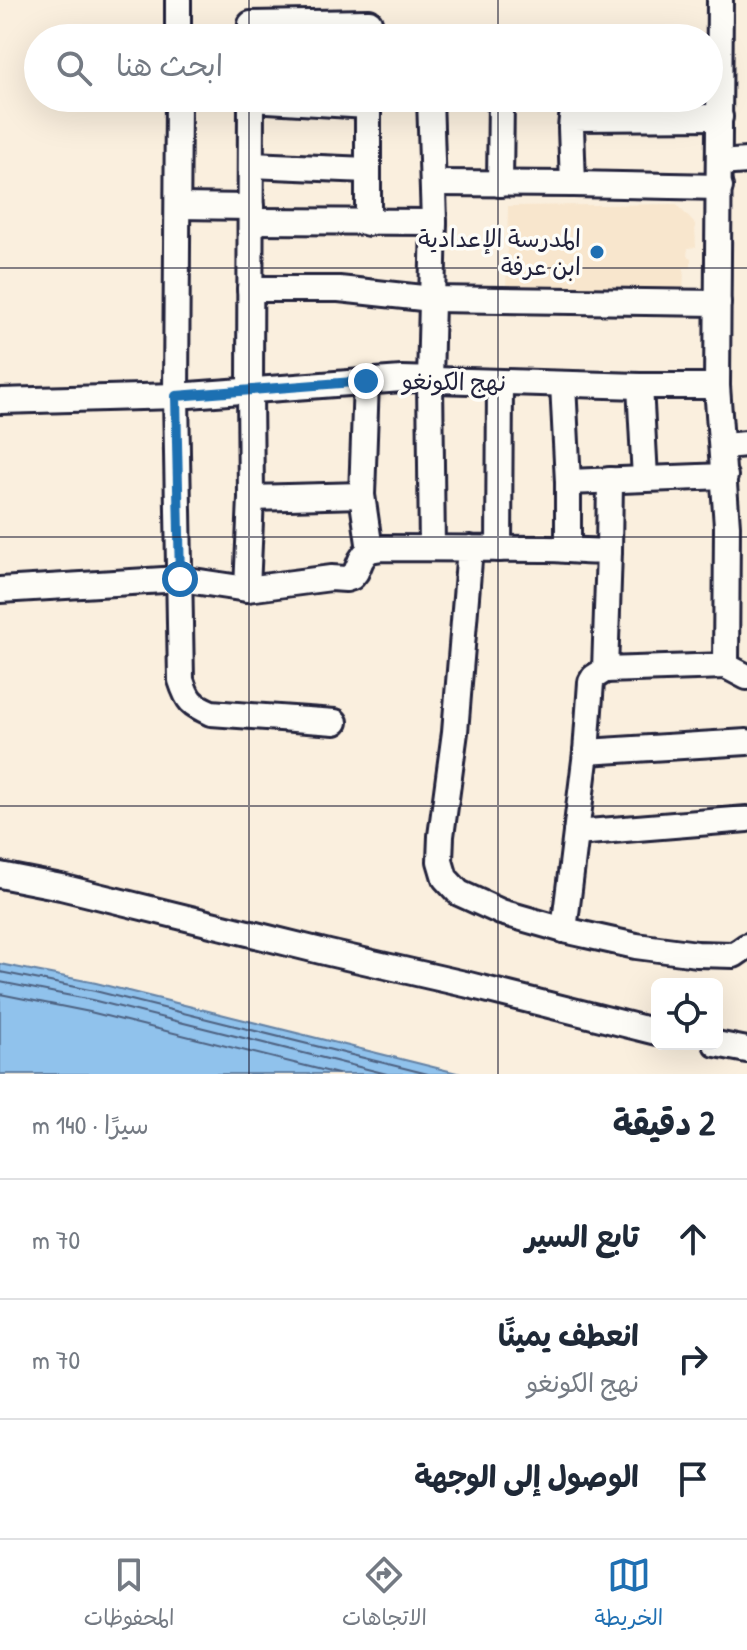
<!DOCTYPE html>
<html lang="ar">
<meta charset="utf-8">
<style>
:root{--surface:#fff;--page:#f6f6f7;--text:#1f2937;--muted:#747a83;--line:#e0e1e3;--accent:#1f6fb2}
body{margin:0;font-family:"Patrick Hand","Playpen Sans Arabic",sans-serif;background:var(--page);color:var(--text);direction:rtl}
.controls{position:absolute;right:24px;bottom:24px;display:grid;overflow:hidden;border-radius:12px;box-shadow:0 8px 32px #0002}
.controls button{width:72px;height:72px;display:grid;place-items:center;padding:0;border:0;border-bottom:2px solid var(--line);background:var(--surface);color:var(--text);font:40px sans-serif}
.stop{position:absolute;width:24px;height:24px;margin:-18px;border:6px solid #1f6fb2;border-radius:50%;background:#fff}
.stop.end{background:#1f6fb2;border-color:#fff;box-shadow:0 2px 8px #0008}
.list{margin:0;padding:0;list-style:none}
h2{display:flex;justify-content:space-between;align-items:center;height:104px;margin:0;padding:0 32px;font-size:34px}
h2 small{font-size:26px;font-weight:400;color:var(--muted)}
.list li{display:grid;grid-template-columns:52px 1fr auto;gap:24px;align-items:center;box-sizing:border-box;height:120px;padding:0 32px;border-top:2px solid var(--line)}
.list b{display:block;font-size:30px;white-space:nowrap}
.list p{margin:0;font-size:26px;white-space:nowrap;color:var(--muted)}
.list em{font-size:26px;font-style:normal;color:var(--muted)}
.icon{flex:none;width:44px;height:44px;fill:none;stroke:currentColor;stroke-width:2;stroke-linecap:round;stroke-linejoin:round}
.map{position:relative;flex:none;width:747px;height:1074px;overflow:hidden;direction:ltr}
.search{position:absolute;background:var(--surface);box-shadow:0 8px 32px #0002;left:24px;right:24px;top:24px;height:88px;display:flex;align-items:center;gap:20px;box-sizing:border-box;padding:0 28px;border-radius:44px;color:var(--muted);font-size:30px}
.sheet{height:464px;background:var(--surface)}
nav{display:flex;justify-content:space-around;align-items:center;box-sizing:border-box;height:112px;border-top:2px solid var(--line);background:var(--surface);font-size:22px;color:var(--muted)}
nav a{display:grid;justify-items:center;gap:4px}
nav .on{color:var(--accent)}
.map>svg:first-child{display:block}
</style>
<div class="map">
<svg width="747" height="1074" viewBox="0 0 747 1074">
<rect width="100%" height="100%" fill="#faefde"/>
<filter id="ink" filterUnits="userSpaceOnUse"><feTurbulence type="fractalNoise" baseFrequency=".0125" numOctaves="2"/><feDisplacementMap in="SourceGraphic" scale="16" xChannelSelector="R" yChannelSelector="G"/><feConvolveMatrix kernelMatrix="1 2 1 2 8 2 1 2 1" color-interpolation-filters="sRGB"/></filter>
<g filter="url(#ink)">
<!-- built -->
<path fill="#f8e6cd" d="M676 204 695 224 696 247 688 248 687 256 691 258V268H684L683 296 506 292 508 206Z"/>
<!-- water -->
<path fill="#90c2ec" stroke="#6482a5" stroke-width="2" d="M0 964 96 983 461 1074H0Z"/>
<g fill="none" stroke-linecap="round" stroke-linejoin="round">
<!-- shore -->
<g stroke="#4e6282" stroke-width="2">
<path d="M0 972 95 991 428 1074"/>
<path d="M0 982 92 1000 387 1074"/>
<path d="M0 994 90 1012 338 1074"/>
</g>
<!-- minor casing -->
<g stroke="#22223b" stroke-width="30">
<g id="minor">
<path d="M178 0V38"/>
<path d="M720 0 717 386 727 526 726 666 747 677"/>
<path d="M251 24 369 22"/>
<path d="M178 98 176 396 181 680C188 702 191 704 211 713L335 722"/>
<path d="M368 98V223"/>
<path d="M430 98 434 222 430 381 432 548"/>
<path d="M251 99 368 106"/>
<path d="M719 163 747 161"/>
<path d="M251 165 367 170"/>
<path d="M433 183 573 184 720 187"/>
<path d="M500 184 501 98"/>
<path d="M573 184 571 128 572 118 720 117"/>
<path d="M178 206 251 207"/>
<path d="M251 221 434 222"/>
<path d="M250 289H339L432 299 718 303"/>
<path d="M366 381 362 495 370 550"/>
<path d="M563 384 568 482V549"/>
<path d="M640 386 645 478"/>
<path d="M0 401 176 396 402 379 640 386H717"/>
<path d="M723 446 747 444"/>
<path d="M568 482 725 476"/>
<path d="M251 498 362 495"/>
<path d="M499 549 500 382"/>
<path d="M609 551 610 480"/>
<path d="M247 589 251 498 250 390 251 98"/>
<path d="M0 590 180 579 247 589 331 578 346 579 352 577 356 572 361 560 365 554 370 550 382 548C437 548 492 549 546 549 567 549 588 553 609 551L605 670 594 677 591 682 586 752 564 930 501 912 459 893 445 878 440 861 441 836 455 732 470 548"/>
<path d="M605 670 726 666"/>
<path d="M586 752 747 742"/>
<path d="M576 833 747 819"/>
<path d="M0 875 61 887 329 953 469 985 657 1032"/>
<path d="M564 930 636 946 697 954 734 955 747 946"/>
<path d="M716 1044 747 1050"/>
</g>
</g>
<!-- minor -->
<use href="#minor" stroke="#fdfcf7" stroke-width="24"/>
</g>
</g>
<g fill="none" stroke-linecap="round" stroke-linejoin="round" filter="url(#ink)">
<!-- route -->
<path stroke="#1f6fb2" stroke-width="10" d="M180 579 176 396 366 381"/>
</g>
<!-- grid -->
<path fill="none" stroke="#22223b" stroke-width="2" stroke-opacity="0.55" d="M249 0V38M498 0V38M249 98V1074M498 98V1074M0 268H747M0 537H747M0 806H747"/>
<!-- markers -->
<circle fill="#1f6fb2" stroke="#fdfcf7" stroke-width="3" cx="597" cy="252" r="8"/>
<g text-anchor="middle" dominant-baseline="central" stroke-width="7" stroke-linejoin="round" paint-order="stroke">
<!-- poi labels -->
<g font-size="24" fill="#22223b" stroke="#fdfcf7" text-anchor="end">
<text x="581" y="238">المدرسة الإعدادية<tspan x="581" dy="28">ابن عرفة</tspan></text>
</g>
<!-- street labels -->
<g font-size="24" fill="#22223b" stroke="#fdfcf7">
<text transform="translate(454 381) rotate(1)">نهج الكونغو</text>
</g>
</g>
</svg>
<div class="controls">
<button><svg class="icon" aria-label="locate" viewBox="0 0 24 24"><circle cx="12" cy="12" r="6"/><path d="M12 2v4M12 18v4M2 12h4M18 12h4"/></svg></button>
</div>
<div class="stop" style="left:180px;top:579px"></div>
<div class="stop end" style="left:366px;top:381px"></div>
<div class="search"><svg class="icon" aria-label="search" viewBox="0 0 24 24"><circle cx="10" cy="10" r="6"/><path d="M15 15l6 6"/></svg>ابحث هنا</div>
</div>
<section class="sheet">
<h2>2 دقيقة<small>سيرًا · 140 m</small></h2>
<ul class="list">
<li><svg class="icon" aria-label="ahead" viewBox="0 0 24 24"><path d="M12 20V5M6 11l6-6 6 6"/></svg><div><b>تابع السير</b></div><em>70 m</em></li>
<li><svg class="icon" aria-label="right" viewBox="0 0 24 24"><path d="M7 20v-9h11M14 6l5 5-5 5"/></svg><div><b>انعطف يمينًا</b><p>نهج الكونغو</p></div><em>70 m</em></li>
<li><svg class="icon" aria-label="arrive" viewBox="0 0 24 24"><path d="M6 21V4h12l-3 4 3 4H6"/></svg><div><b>الوصول إلى الوجهة</b></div></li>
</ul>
</section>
<nav>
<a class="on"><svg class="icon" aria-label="map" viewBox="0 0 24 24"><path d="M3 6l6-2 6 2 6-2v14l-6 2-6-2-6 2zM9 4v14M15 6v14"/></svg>الخريطة</a>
<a><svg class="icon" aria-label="directions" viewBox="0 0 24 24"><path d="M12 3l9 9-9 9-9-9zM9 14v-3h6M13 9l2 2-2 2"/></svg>الاتجاهات</a>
<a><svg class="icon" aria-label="saved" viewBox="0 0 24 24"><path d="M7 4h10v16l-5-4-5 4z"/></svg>المحفوظات</a>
</nav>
